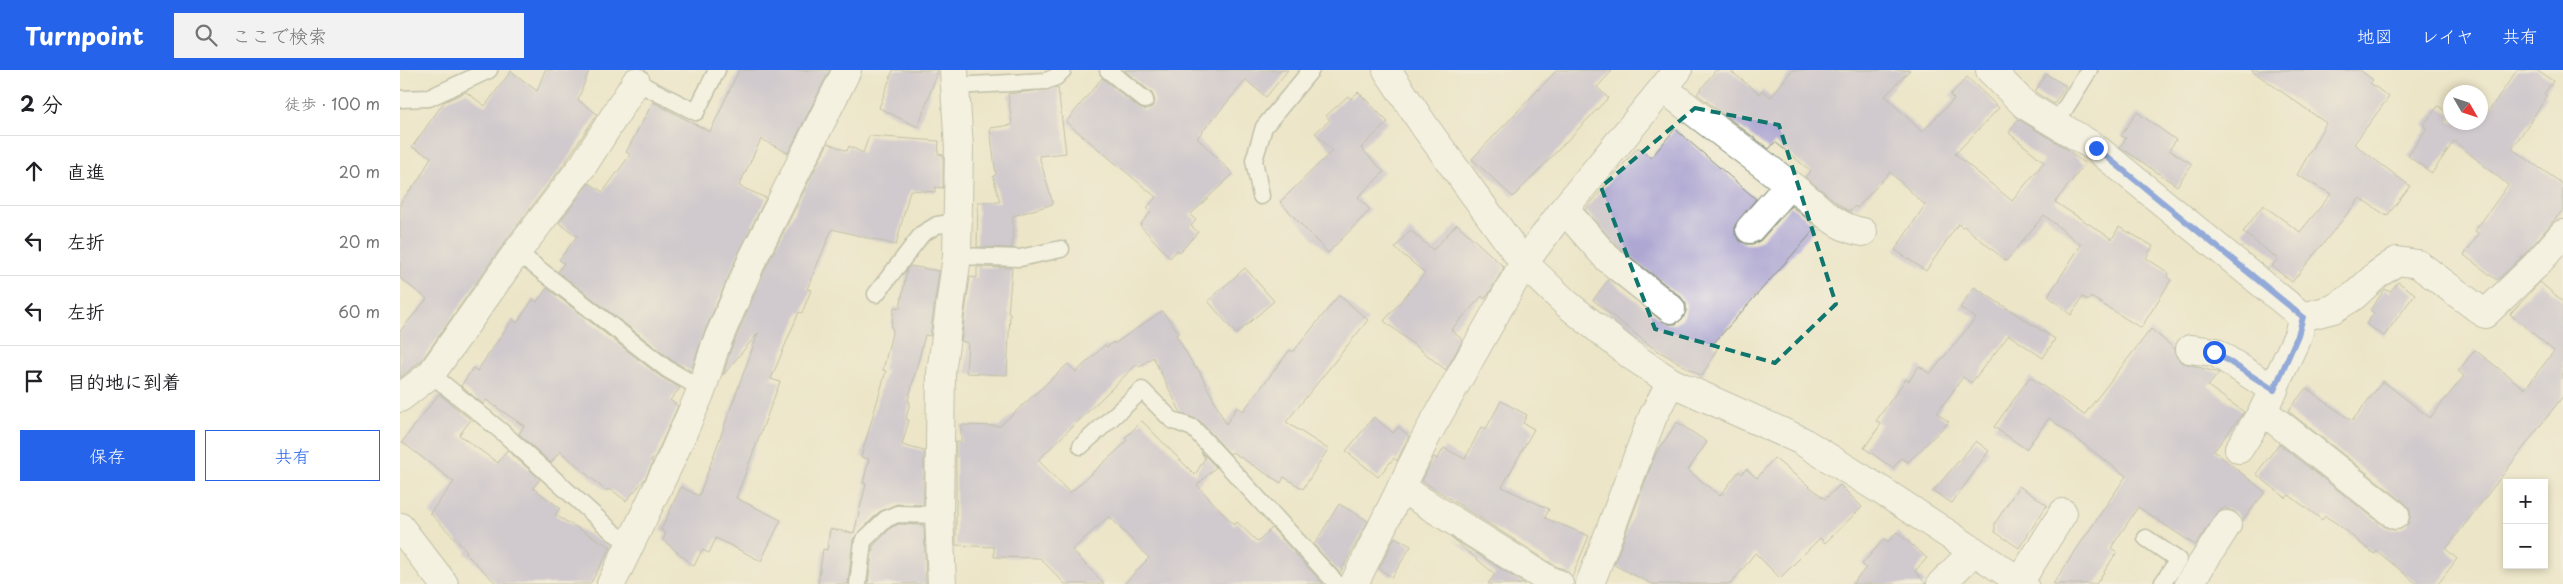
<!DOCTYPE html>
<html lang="ja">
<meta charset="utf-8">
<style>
:root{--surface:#fff;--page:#f2f2f2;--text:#202124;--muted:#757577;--line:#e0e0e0;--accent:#2563eb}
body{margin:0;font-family:"Playpen Sans","Klee One",sans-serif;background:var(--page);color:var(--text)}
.controls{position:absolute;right:15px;bottom:15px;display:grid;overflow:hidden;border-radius:0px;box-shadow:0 2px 8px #0003}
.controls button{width:45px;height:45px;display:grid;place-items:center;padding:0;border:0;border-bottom:1px solid var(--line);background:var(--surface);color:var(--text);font:25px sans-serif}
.compass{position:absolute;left:2043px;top:15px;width:45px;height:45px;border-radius:50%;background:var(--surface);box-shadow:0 2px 8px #0003;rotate:129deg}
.stop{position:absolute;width:15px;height:15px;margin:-11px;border:4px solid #2563eb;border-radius:50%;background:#fff}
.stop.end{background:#2563eb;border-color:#fff;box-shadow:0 1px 5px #0008}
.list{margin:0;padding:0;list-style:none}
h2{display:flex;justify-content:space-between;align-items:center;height:65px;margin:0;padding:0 20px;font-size:21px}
h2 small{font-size:16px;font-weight:400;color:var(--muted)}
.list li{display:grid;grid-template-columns:32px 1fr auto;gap:15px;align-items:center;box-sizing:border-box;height:70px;padding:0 20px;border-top:1px solid var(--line)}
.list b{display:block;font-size:19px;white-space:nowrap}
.list em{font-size:16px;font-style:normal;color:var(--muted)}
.actions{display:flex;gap:10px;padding:15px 20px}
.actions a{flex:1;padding:11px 0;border:1px solid var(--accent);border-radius:0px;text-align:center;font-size:18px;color:var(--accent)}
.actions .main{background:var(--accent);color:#fff}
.icon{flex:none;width:28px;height:28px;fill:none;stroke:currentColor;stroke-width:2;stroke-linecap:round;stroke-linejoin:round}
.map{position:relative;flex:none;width:2163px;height:514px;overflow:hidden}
header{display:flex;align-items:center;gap:30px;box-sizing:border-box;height:70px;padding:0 25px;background:var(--accent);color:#fff}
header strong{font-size:24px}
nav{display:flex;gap:28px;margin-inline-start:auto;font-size:18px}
.search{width:350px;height:45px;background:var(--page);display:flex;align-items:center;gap:12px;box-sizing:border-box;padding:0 18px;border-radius:0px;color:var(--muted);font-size:19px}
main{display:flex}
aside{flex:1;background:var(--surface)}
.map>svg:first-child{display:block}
</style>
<header>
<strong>Turnpoint</strong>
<div class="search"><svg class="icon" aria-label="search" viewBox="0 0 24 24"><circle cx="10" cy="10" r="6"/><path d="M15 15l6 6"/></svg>ここで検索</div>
<nav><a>地図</a><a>レイヤ</a><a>共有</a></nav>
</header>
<main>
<aside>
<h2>2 分<small>徒歩 · 100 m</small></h2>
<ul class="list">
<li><svg class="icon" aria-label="ahead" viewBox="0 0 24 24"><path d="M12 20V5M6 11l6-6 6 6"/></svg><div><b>直進</b></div><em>20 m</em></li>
<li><svg class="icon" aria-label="left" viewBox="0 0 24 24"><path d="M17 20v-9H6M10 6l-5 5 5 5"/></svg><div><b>左折</b></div><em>20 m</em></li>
<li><svg class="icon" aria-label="left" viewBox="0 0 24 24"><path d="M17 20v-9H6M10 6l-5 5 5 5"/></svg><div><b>左折</b></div><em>60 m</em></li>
<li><svg class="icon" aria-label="arrive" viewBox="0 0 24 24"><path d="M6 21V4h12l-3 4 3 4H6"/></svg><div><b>目的地に到着</b></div></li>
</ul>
<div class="actions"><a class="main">保存</a><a>共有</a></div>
</aside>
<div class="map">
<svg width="2163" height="514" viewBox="0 0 2163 514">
<rect width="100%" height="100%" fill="#f7f3e8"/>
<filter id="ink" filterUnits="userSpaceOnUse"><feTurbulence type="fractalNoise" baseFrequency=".02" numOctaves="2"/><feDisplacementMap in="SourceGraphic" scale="10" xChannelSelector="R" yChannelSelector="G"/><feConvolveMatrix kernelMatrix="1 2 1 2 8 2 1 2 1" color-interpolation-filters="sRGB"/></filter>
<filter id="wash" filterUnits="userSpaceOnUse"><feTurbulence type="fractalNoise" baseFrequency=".0096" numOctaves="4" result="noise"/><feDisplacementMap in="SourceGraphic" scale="20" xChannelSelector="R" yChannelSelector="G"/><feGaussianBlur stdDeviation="1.12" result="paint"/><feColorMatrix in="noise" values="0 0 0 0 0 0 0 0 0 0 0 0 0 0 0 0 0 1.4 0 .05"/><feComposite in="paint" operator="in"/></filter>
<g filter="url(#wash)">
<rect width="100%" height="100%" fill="#ece5c8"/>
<g id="blocks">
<!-- building -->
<g fill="#aea7d3">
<path d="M145 0H189L178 30 197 44 164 94 104 173 22 290 0 308V261L27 229 0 208V133L20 108 31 87 12 77 44 32 66 22 85 36 111 1 137 21Z"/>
<path d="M339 0H430L388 83 361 69 339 116 366 128 339 182 302 268 291 301 273 291 158 202 164 193 159 190 177 166 159 153 189 113 203 122 230 85 226 82 253 32 310 62Z"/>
<path d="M493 0H538L518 57 479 38Z"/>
<path d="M724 0H888L866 27 846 10 797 68 833 104 790 145 796 150 791 156 798 162 780 182 777 180 770 188 740 155 751 142 747 138 756 127 666 52 702 8 739 38 744 40 752 37 755 31 752 23Z"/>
<path d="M1157 0H1213L1197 17 1208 28 1113 127 1072 89Z"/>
<path d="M1316 0H1329L1360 24 1362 20 1371 27 1392 0H1510L1485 26 1522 62 1554 29 1550 25 1567 7 1599 38 1555 84 1612 131 1644 92 1609 63 1618 49 1664 77 1685 94 1655 132 1712 169 1719 157 1753 176 1746 188 1769 203 1767 207 1771 210 1741 258 1691 227 1688 231 1683 227 1671 245 1648 226 1681 175 1644 145 1606 191 1564 156 1562 157 1558 154 1526 201 1495 180 1525 135 1490 102 1457 138 1455 136 1450 141 1445 139 1405 107 1411 101 1375 72 1369 79 1297 24Z"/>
<path d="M1851 0H1960L1973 10 1970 13 1989 27 1954 74 2010 116 1987 146 1960 128 1892 212 1872 196 1878 189 1843 162 1863 135 1900 162 1931 124 1897 105 1926 53Z"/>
<path d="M2117 0H2136L2153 11 2144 24 2147 26 2112 79 2163 114V140L2125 184 2097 210 2064 185 2079 164 2075 161 2108 115 2054 71 2032 103 2008 86 2027 58 2023 56 2038 36 2050 44V52H2081Z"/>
<path d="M1646 4 1666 16 1654 34 1635 22Z"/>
<path d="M658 18 666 83 639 86 653 134 613 146 612 178 577 177 578 132H600L593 106 596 105 590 58 612 55 608 24Z"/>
<path d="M958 22 988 52 961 78 984 102 958 127 970 140 928 183 880 132 932 81 915 63 930 50 926 46 948 26 951 29Z"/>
<path d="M1737 42 1776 70 1769 80 1792 94 1777 116 1720 77 1726 68 1721 66Z"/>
<path d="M1275 59 1356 129 1335 155V164L1340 171 1346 174H1354L1361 170 1391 136 1417 157 1313 274 1318 277 1302 306 1253 278 1193 230 1209 209 1262 251 1269 254H1276L1283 248 1286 241V234L1281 227 1218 177 1185 140 1237 78H1240L1251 88Z"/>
<path d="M469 66 539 71 538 84 543 85V118L535 117V122L510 120 496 175 432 159 407 219 411 220 402 243 399 242 371 309 380 312 336 428 381 450 361 491 316 468 309 483 302 480 294 496 263 470 266 463 261 460 281 417 299 426 358 263 323 305 331 279 367 195 428 73 447 81 449 76 463 83Z"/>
<path d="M1057 154 1104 197 1088 225 1084 229 1082 226 1051 260 1063 270 1046 300 984 251 1025 203 995 178 1010 160 1033 180Z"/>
<path d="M510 196 539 201 530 266 525 265 508 331 510 332 506 349 509 350 502 375 524 381V435L497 434 479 442 453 469 448 514H418L423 479 427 480 430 459 454 463 466 414 463 413 469 389 461 387 486 301 483 300 493 259 491 258 494 237 500 238 507 199Z"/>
<path d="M577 197 612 198 608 243 610 244 607 305 566 303 568 273 561 271 570 207 577 208Z"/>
<path d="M845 198 874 231 836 264 808 231Z"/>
<path d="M1998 212 2015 224 1984 266 1966 254 1974 243 1970 240 1985 219 1990 222Z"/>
<path d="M2140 212 2163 232V326L2046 479 2057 489 2038 514H2017L1977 481 1974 484 1936 453 1925 446 1922 450 1889 425 1886 428 1856 404 1879 374 1985 457 1993 460 2001 459 2008 454 2010 447V440L2005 433 1888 341 1906 318 1952 351 1983 311 2030 348 2064 306 2058 301 2075 280 2125 319 2154 281 2110 244Z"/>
<path d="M1574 217 1655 269 1643 288 1609 265 1571 313 1563 307 1537 343 1549 352 1508 392 1501 388 1493 398 1464 378 1481 354 1476 351 1506 309 1509 311 1519 296 1530 304 1576 248 1560 238Z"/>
<path d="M147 218 261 307 280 318 270 330 278 336 256 385 251 391 253 392 245 409 226 431 212 420H205L160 381 151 393 119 364 124 356 86 330 83 334 61 316 73 298 77 301 113 249 117 253 133 229 137 232Z"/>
<path d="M939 225 968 250 886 352 928 379 903 419 884 407 881 413 832 382 830 384 800 351 781 343 753 287 740 297 737 294 638 390 670 423 721 377 727 370 725 368 742 351 795 405 805 388 801 382 816 397 797 415 834 455 837 452 858 472 872 458 923 514H724L749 488 709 446 672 480 704 514H665L640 488 594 487V477L556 475V372H561V355L600 356 668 294 676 302 705 275 707 277 713 272 714 274 762 241 779 263 776 265 795 298 797 297 826 354 837 337 843 341 890 280 893 282Z"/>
<path d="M1751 259 1775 279 1776 286 1781 292 1819 303 1808 316 1844 342 1814 381 1865 422 1842 451 1835 442 1825 438 1819 441 1795 475 1738 437 1711 478 1717 482 1696 514H1653L1726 406 1649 348 1626 379 1594 357 1630 307 1684 345Z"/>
<path d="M39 324 71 350 59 365 98 393 107 380 140 409 133 418 160 438 155 445 211 477 190 514H97L65 483 67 481 30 443 54 412 2 372Z"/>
<path d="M1101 331 1127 345 1123 353 1134 359 1102 417 1149 439 1145 448 1189 466 1172 507 1164 499 1157 497 1022 411 1034 387 1037 389 1044 378 1065 389 1081 357 1086 359Z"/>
<path d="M974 347 993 363 998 357 1009 366 997 391 994 388 978 407 946 381Z"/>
<path d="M1277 352 1307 372 1288 400 1320 426 1339 401 1342 404 1346 399 1357 408 1374 388 1425 429 1440 415 1462 437 1425 473 1420 468 1380 508 1355 483 1331 514H1252L1214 495 1255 385Z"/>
<path d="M1576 371 1589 381 1552 433 1533 421Z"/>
<path d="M1619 416 1647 435 1619 478 1595 462V453Z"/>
<path d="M939 434 968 451 940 503 914 475Z"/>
<path d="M499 454 524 455 526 514H468L473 476 492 457Z"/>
<path d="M1497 462 1527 488 1515 501 1526 514H1452L1466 498 1462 494 1484 469 1488 472Z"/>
<path d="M995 467 1011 476 992 507 979 499Z"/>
<path d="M1050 467 1125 514H1088L1095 504Z"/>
</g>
</g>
</g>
<g filter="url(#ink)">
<use href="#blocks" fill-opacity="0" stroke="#86917e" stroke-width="1"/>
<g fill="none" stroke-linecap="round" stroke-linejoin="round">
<!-- service casing -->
<g stroke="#86917e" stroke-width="19">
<g id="service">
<path d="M708 0 745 30"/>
<path d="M236 12 296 42 317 0"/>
<path d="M554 16 646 11 656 7 663 0"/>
<path d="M0 29 29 28 89 0"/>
<path d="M1656 53 1689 0"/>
<path d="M861 126 854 90 864 57 911 0"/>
<path d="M117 182 267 299 302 319"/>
<path d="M557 186 620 188 661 179"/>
<path d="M476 224 522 164 537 155 557 152"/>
<path d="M31 304 101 361 214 463 230 473"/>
<path d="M681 376 742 320 772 350 793 358 937 514"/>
<path d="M1746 468 1778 490 1762 514"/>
<path d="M458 514 463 471 486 449 497 444 539 445"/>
</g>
</g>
<!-- minor casing -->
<g stroke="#86917e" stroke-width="30">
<g id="minor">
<path d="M987 0 1025 57 1124 193 1167 234 1232 286 1271 312 1400 370 1487 424 1624 514"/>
<path d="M1590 0 1625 35 1696 78 1903 247 1933 239 1954 226 1978 204 1997 191 2018 194 2085 244 2136 195 2163 164"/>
<path d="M1263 18C1309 54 1357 89 1403 125 1423 141 1436 158 1463 162"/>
<path d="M1164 139 1207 188 1271 239"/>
<path d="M1350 159 1389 115"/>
<path d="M1790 279 1815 282 1874 320"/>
<path d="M0 328 31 304 117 182 184 94 236 12"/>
<path d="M1863 341 1898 265 1903 247"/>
<path d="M1839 379 1863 341 1995 445"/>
<path d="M1001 418 1150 511 1159 514"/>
<path d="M1620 511 1663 443"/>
<path d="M211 514 269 394 302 319 316 274 353 188 447 0"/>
<path d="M542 514 539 445 541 303 557 186 559 79 554 0"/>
<path d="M954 514 1027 365 1124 193 1164 139 1278 0"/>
<path d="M1190 514 1253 346 1271 312"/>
<path d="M1541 514 1574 481"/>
<path d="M1789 514 1827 455"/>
</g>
</g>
<!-- tertiary casing -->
<g stroke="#86917e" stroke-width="30">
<path id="tertiary" d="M0 457 44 514"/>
</g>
<!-- service -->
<use href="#service" stroke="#fff" stroke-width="16"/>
<!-- minor -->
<use href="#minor" stroke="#fff" stroke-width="28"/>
<!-- tertiary -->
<use href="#tertiary" stroke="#fff" stroke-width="28"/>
</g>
</g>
<g fill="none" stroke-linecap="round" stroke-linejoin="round" filter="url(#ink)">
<!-- route -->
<path stroke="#2563eb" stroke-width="6" d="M1696 78 1903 247 1898 265 1874 320 1814 282"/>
</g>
<!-- marked area -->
<path d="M0 0H2163V514H0ZM1295 38 1379 55 1436 234 1375 293 1255 259 1201 117Z" fill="#ece5c8" fill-opacity=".55" fill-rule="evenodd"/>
<path fill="none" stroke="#0f766e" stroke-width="4" stroke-dasharray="10 6" stroke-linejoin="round" d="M1295 38 1379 55 1436 234 1375 293 1255 259 1201 117Z"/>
</svg>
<div class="controls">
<button>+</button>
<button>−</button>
</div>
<svg class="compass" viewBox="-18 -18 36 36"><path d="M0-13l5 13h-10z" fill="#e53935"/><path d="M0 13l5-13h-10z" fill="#757577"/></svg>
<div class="stop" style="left:1814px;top:282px"></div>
<div class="stop end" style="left:1696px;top:78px"></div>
</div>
</main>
